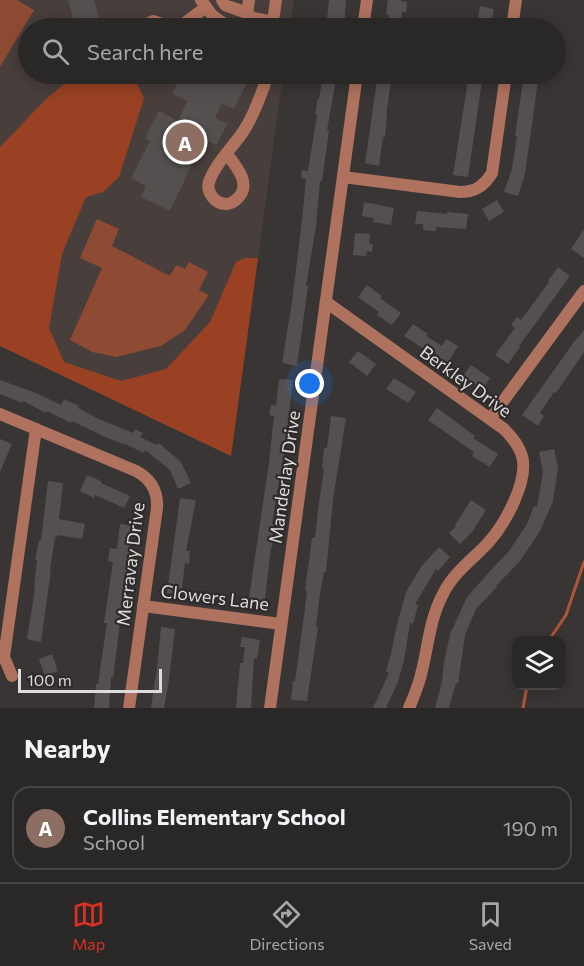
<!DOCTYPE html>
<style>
:root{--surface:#2a2827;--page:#363433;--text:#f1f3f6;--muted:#a5a6a7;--line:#464444;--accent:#d93025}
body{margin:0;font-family:Commissioner,sans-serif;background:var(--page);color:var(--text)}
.controls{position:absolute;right:18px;bottom:18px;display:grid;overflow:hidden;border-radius:12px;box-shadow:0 3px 15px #0003}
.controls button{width:54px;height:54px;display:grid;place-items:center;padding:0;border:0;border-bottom:2px solid var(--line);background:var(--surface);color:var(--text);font:30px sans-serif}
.scale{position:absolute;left:18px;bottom:15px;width:144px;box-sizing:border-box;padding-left:6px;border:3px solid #dddbdb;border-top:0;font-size:16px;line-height:21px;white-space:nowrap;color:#dddbdb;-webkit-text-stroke:4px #2e2b2a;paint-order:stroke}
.you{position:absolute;left:310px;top:384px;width:21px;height:21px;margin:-15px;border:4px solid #fff;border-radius:50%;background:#1a73e8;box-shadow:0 0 0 9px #1a73e833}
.badge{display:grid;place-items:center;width:39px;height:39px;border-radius:50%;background:var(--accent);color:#fff;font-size:20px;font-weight:700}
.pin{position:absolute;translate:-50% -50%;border:3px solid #fff;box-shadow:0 2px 6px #0006}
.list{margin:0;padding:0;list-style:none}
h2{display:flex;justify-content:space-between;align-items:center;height:78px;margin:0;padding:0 24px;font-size:26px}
h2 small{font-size:20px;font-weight:400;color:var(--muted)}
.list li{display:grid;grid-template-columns:39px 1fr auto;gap:18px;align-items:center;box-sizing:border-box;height:84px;margin:0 12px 12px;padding:0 12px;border:2px solid var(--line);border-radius:18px}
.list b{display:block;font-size:22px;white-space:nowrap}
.list p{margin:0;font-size:20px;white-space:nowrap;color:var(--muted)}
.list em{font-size:20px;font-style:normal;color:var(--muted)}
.icon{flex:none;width:33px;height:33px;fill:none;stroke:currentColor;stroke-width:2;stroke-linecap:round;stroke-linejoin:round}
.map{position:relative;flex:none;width:584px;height:708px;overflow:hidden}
.search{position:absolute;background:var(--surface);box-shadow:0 3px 15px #0003;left:18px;right:18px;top:18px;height:66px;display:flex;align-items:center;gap:15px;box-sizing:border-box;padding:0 21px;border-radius:33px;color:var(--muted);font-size:22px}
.sheet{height:174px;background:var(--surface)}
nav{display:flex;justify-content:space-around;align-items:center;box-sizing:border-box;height:84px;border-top:2px solid var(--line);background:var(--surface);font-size:16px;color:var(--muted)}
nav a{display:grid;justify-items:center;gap:3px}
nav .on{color:var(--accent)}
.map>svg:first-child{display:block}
</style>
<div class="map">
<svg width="584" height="708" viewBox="0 0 584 708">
<rect width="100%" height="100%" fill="#383534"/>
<!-- built -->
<path fill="#483e3b" d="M0 0H294L290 28H28V74H283L231 456 0 346Z"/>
<!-- green -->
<g fill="#8e4a33">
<path d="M0 0H17L34 10 0 67Z"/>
<path d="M97 219 119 229 112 246 170 276 176 265 185 269 189 262 208 272 199 290 209 295 185 330 161 346 116 357 92 352 70 340 102 268 80 258Z"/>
</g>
<!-- forest -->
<path fill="#994122" d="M76 74H79L92 84H137L144 98 119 177 103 192 86 197 62 254 49 328 64 362 121 381 166 369 210 322 236 262 245 258H258L231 456 0 346V147L46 99Z"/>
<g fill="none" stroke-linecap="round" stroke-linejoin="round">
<!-- stream -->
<g stroke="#b05637" stroke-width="3">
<path d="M549 640 566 615 584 562"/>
<path d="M523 708 527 686"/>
</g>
</g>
<!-- building -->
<g fill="#54504f">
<path d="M68 0H94L100 21 75 27Z"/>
<path d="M329 0H346L344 28H326Z"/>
<path d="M388 0H401V1L407 2 406 12H402L400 28H387L389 15 386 14Z"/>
<path d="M480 6 494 9 491 26 477 24Z"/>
<path d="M181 74H251L234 109 222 103 215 118 227 124 216 145 204 139 170 211 141 197 146 186 131 178 150 141 145 138 159 111 178 121 187 101 172 94Z"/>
<path d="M323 74H337L327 130H329L322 181H320L316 226 306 286H308L297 366 282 363 292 302 302 220 306 179 301 178 302 170 308 171 317 115 315 114 318 98 319 99Z"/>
<path d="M378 74H392L386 116H387L385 137H383L379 166 365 163Z"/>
<path d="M469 74H483L468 177 453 175Z"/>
<path d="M524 74H539L525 174 518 196 504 192 512 169 517 136H515Z"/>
<path d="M497 200 504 212 489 221 482 209Z"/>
<path d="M364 202 394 208 391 225 373 222 374 218 362 216Z"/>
<path d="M417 211 447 214V212L468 214 466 229 436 227V231L423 230V224H415Z"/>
<path d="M584 229V258L571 249Z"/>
<path d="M355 233 370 234 369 244H373L372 252 367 251 366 256 353 255Z"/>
<path d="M558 267 570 276 519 346 520 347 508 364 495 355 515 328 511 325 517 317 521 320 549 282 548 281Z"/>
<path d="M367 285 382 296 380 298 401 313 392 325 377 315 379 312 358 297Z"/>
<path d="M413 324 428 334 426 336 442 346 446 339 458 346 447 364 404 336Z"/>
<path d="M584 330V352L569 374 556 393 554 392 540 413 544 416 538 426 522 415 574 342Z"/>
<path d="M358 351 376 364 367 376 349 362Z"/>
<path d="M471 365 490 378 482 390 463 376Z"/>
<path d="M394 378 416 392 408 403 386 389Z"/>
<path d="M279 379 293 380 280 487H278L272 524H274L272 547H271L264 607 248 604 269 463 274 416 269 415 271 405 276 406Z"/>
<path d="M0 380 36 393 61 405 64 399 79 406 78 408 99 419 133 433 135 429 143 433 140 437 157 445 159 443 181 462 191 483 178 489 170 470 145 450 144 453 123 443V444L103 436 72 421 71 423 47 411 46 413 23 401 22 403 0 394Z"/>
<path d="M437 408 475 436 473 438 498 454 490 467 472 456 474 452 428 420Z"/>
<path d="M331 416 346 418 333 500 326 572H324L320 593 316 627H318L307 701 291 700 293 681H295L304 616 307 591 305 590 312 538H315L318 510 324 469 322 468 324 448H327Z"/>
<path d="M0 439 12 444 0 472Z"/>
<path d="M554 449 558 468 553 501 540 531 520 561 496 586 497 587 476 609 465 635 458 684 456 683 449 708H435L442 681 444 662 451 630H452L467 597 491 570 509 551 527 524 534 506 537 507 543 472 539 452Z"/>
<path d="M87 475 101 481V483L130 496 124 508 95 495 94 498 80 491Z"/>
<path d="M48 481 63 483 59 519 85 524 82 539 57 535V537H55L50 570H51L41 642 27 639 35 588H34L37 560H35L39 541H41Z"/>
<path d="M180 498 196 500 186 551H190L189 564 185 563 181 595 167 593Z"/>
<path d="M471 500 486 510 472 532 460 544 449 533 456 526 455 525Z"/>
<path d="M120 524 134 526 126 581 120 612 119 632 113 678 111 677 109 708H94L96 684H98L107 623H104L113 562 108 561 110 548 117 549Z"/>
<path d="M439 547 450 557 438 571 436 569 415 604 418 605 413 624 410 623 404 660 398 682 386 708H373L389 673 386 672 391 653 396 629 406 592 421 567Z"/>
<path d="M161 627 175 629 169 680 164 708H151L155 678H156Z"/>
<path d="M242 637 260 640 257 659 254 658 251 708H236L240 663H243L245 647H240Z"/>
<path d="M52 654 58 671 45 676 39 659Z"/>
</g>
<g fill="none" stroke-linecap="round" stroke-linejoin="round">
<!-- minor -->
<g stroke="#af725e" stroke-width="12">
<path d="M201 0 212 15 230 28"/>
<path d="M222 0 225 5 247 13"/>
<path d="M249 0 247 13 253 18 273 22"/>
<path d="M141 28 153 21 174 28"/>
<path d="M178 28 206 7"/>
<path d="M272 28 276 0"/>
<path d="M363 28 367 0"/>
<path d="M512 28 516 0"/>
<path d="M227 154C236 166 252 184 238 198 235 201 230 204 226 204 215 204 206 192 209 182 215 164 232 148 243 132 254 115 262 93 268 74"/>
<path d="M343 177 460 192C475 192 484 186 492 173L506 74"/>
<path d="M326 302 504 429C512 437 519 445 522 456 529 481 505 524 488 543 473 559 453 573 443 594 428 622 428 653 419 682 416 691 413 699 409 708"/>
<path d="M0 414 136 471C151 479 158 491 157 508L129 708"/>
<path d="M490 419 584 291"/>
<path d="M143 606 281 624"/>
<path d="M12 676 4 657 36 429"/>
<path d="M270 708 357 74"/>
</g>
</g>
<g text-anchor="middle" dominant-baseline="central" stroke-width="4.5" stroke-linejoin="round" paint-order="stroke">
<!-- street labels -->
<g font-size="18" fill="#dddbdb" stroke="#2e2b2a">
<text transform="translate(466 381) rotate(36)">Berkley Drive</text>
<text transform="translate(284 477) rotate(-82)">Manderlay Drive</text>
<text transform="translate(130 564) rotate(-83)">Merravay Drive</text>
<text transform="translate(215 597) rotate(7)">Clowers Lane</text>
</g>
</g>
</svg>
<div class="controls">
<button><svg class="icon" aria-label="layers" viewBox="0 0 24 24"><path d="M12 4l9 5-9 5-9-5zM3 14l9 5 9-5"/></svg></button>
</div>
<div class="scale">100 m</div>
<div class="you"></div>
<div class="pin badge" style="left:185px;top:142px;background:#8d6e63">A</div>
<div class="search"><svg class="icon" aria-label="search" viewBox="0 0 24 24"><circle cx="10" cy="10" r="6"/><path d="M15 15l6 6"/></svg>Search here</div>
</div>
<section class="sheet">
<h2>Nearby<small></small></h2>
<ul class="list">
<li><span class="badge" style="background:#8d6e63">A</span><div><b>Collins Elementary School</b><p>School</p></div><em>190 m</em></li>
</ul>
</section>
<nav>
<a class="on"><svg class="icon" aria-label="map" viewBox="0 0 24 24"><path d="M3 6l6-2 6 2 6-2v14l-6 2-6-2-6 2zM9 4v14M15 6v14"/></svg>Map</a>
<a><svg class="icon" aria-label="directions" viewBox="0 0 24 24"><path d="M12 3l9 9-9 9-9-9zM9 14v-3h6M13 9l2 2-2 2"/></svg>Directions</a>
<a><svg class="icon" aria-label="saved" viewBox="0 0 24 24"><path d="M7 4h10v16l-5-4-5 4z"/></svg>Saved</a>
</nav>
